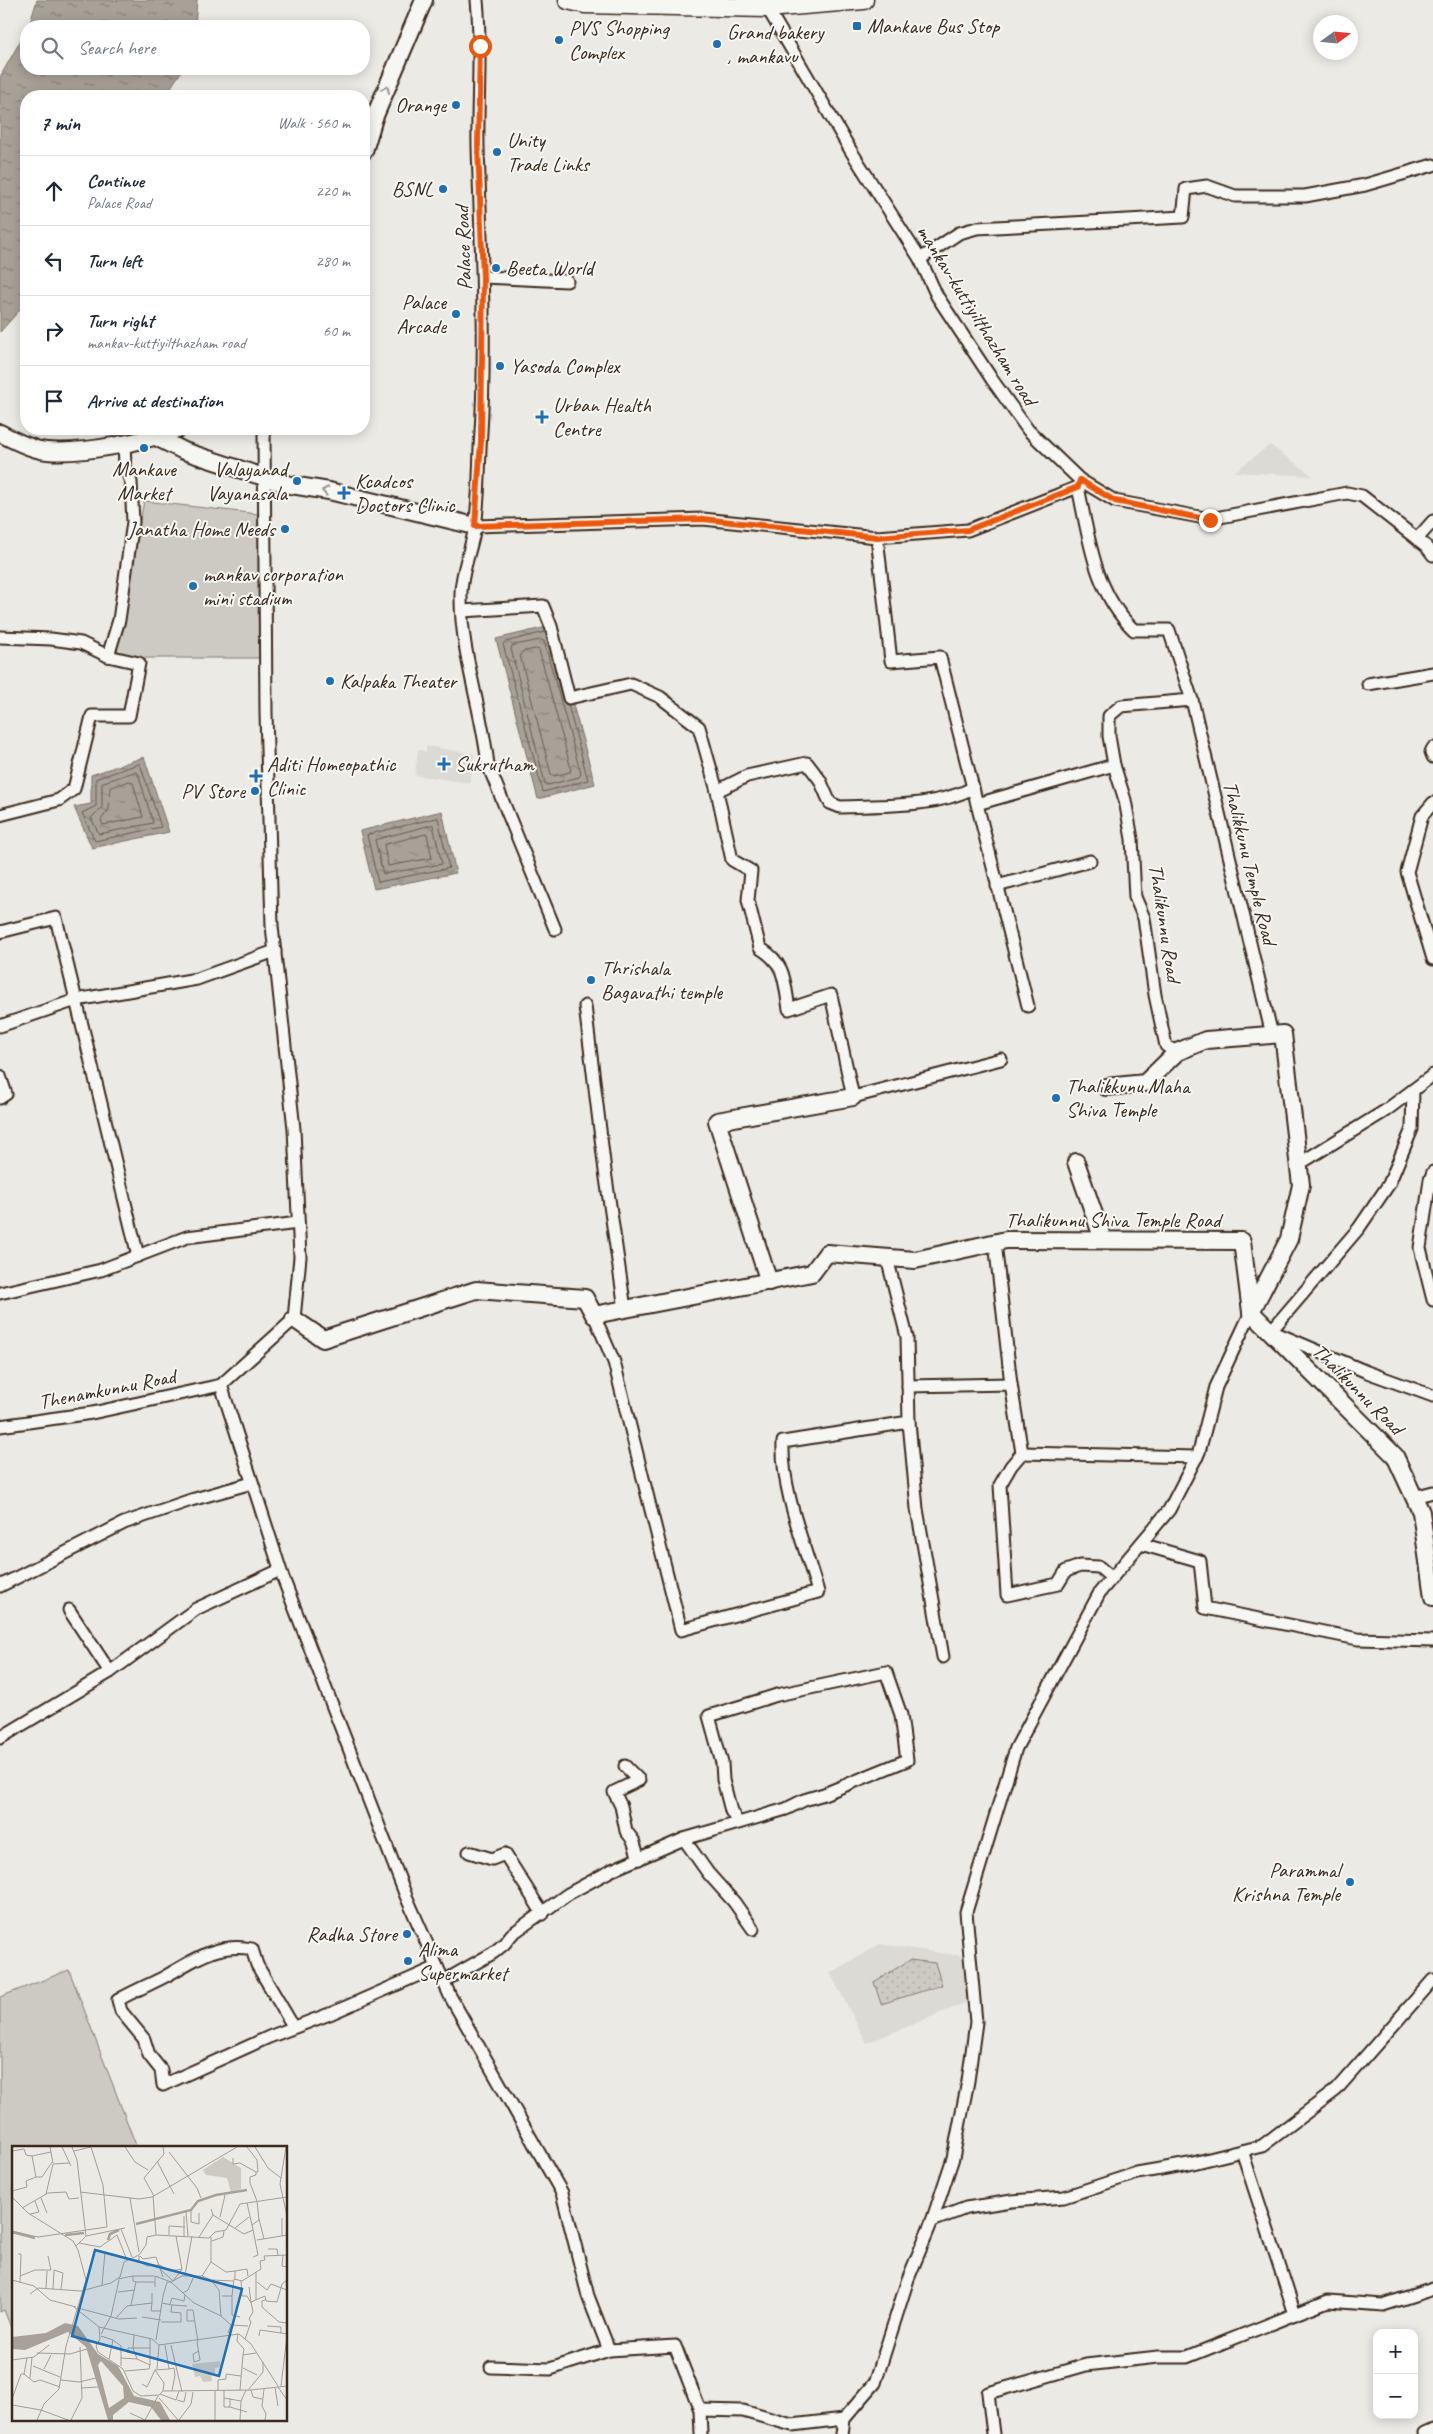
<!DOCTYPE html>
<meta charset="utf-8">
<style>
:root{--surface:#fff;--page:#f6f6f7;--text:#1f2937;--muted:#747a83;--line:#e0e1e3}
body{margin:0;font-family:Caveat,sans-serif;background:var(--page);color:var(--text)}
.controls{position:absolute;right:15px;bottom:15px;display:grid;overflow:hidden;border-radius:10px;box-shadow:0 2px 12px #0003}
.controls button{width:45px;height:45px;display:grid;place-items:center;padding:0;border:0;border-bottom:1px solid var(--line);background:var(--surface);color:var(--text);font:25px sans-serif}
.compass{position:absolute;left:1313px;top:15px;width:45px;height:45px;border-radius:50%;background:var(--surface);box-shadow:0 2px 12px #0003;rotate:75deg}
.stop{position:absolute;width:15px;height:15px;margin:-11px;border:4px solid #ea580c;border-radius:50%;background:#fff}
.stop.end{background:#ea580c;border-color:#fff;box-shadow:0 1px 5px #0008}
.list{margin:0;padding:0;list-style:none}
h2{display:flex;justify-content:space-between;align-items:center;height:65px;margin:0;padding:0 20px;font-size:21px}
h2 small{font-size:16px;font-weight:400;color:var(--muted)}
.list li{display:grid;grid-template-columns:32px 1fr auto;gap:15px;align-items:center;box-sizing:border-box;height:70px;padding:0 20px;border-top:1px solid var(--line)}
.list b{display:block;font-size:19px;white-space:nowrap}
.list p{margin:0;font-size:16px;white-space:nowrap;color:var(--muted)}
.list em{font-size:16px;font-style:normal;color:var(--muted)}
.icon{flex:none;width:28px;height:28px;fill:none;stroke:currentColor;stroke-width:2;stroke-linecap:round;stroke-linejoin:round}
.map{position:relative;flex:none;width:1433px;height:2434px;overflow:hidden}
.search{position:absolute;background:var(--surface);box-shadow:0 2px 12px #0003;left:20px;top:20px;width:350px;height:55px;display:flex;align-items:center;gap:12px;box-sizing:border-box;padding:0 18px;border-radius:20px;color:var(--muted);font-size:19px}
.panel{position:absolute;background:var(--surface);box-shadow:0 2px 12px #0003;left:20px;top:90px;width:350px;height:345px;border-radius:20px}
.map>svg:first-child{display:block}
</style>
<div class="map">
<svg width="1433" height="2434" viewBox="0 0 1433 2434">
<defs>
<pattern id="park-dots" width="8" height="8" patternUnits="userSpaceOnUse" patternTransform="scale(1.25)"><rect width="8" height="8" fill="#cdcac4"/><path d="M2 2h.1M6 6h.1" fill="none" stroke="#b1aea8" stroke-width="1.8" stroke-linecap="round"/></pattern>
<pattern id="water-ripples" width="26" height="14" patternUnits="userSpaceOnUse" patternTransform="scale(1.25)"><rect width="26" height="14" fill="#a8a198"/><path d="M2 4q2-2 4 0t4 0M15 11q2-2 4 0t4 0" fill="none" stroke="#8a837b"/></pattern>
</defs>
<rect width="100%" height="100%" fill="#ebeae5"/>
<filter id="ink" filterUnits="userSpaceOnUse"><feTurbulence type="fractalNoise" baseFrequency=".02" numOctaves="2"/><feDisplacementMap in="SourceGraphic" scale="10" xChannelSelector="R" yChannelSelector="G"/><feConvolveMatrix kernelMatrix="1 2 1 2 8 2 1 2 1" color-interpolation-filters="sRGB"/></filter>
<g filter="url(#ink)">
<!-- built -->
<g fill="#dcdad4">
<path d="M1270 445 1313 476 1234 472Z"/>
<path d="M426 746 474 754 470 783 415 775 418 750 426 751Z"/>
<path d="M880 1944 962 1956 975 1999 867 2043 830 1973Z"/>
</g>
<!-- green -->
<g fill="#cdcac4" stroke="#847a71">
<path d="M144 501 258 514 259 658H113Z"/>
<path d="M69 1970 137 2148H14V2335L4 2310 0 2312V1997Z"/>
</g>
<!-- park -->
<path fill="url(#park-dots)" stroke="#847a71" d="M910 1960 935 1963 942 1985 881 2004 874 1982Z"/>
<!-- water -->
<g fill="url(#water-ripples)" stroke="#7c7167">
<path d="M37 0H197L195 26H29Z"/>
<path d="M26 31V69H183L165 96H26V303L0 332V77Z"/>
<path d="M551 626 595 784 538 799 496 639Z"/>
<path d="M144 757 169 832 92 848 74 807 91 804V775Z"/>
<path d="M442 811 456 873 374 889 360 831Z"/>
</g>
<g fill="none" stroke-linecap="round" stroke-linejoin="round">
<!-- shore -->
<g stroke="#675a4f" stroke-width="1">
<path d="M545 632 505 642 503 644 543 792 588 780 568 705"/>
<path d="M541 640 544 641 581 774 579 777 548 785 545 783 511 649 512 646Z"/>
<path d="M536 649 539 650 571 769 570 772 554 776 551 774 520 655 522 652Z"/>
<path d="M140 764 161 827 95 841 82 813 96 806V779Z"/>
<path d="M135 772 138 773 153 823 99 834 91 818 102 807V783Z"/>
<path d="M130 781 133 783 143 817 103 825 101 820 109 809 110 788Z"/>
<path d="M438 818 449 868 378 882 367 835Z"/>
<path d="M433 825 442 864 383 874 375 840Z"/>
<path d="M427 834 432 858 388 866 384 845Z"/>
</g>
<!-- street casing -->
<g stroke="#3b2a1e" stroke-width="15">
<g id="street">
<path d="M477 0C482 49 477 98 478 147 481 247 487 348 480 448 479 474 479 500 475 526 472 548 461 571 461 594 460 652 482 708 488 765L555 929"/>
<path d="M765 4 851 151 920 259 937 296 993 381 1028 430 1080 480 1115 501 1210 519 1347 493 1362 496 1426 546 1433 555"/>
<path d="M920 259 959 233 977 228 1183 217 1186 189 1207 186 1235 196H1305L1365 185 1433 165"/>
<path d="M483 277 567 281"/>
<path d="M264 429 266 713 272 926 294 1129 300 1257 294 1319 221 1385 283 1578 406 1896 450 1996 562 2193 588 2296 609 2350 675 2346 700 2410 701 2434"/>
<path d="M1080 480 1078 487C1089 538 1094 592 1134 630H1169L1192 700 1121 706 1109 716V736L1114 765"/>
<path d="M475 526 703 519 877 537 968 530 1078 487"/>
<path d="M877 537 891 661 940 657 973 788"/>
<path d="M1417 539 1433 521"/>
<path d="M462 611 543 606 551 626 569 698 631 684 660 697 699 727 717 791 732 860 751 871 748 900 760 948C786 964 784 980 789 1009L831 995 853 1097 1001 1059"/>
<path d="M0 637 51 639 81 643 108 656 119 620 133 522 131 482 125 466 124 443"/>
<path d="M1368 684 1433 673"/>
<path d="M1192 700 1272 1035"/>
<path d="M1433 748 1431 752 1433 757"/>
<path d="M717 791 747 776 807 763 820 780 830 803 840 807C883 805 934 808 973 788L977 804 1114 765 1125 800 1132 839 1135 897 1144 918 1155 995 1166 1046 1177 1052"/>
<path d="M1433 803 1422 816 1407 872 1433 959"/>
<path d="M977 804 1028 1006"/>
<path d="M0 815 59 800 74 789 92 716H129L139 663 108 656"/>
<path d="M997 886 1090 861"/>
<path d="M0 932 56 918 76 1000 0 1026"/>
<path d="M585 1006 605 1171 625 1309"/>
<path d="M0 1076 6 1094 0 1098"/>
<path d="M1413 1090 1412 1129 1389 1184 1359 1228 1271 1331 1367 1372 1433 1396"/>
<path d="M1299 1164 1385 1111 1433 1075"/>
<path d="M1433 1172 1430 1180 1420 1248 1433 1300"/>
<path d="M995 1242 1011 1384"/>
<path d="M138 1256 76 1000 197 979 275 951"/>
<path d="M0 1293 101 1270 187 1237 298 1223"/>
<path d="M594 1315 614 1362 681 1630 818 1592C805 1546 781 1490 783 1442L909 1422 907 1337 887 1258"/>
<path d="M908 1386 1011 1384 1022 1453 1011 1466 1000 1485 1007 1595 1058 1584 1066 1571 1080 1566 1099 1567 1112 1578"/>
<path d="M909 1422 917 1509 943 1657"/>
<path d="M0 1426 92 1413 221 1385"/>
<path d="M1022 1453 1197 1457"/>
<path d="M1414 1497 1433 1492"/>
<path d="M1141 1544 1200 1561 1205 1608 1358 1639 1433 1641"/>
<path d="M0 1586 124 1523 191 1500 252 1483"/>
<path d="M69 1610 110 1672"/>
<path d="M0 1738 110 1672 196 1609 280 1570"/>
<path d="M625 1766 639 1780 614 1792 621 1806 626 1831 633 1840 639 1859"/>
<path d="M684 1839 708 1873 734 1902 753 1929"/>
<path d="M469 1852 492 1859 505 1854 543 1914"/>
<path d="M444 1981 493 1953 504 1944 512 1934 568 1894 612 1870 684 1839 786 1809 804 1800 824 1794 907 1760 901 1715 886 1672 777 1695 709 1716 722 1763 723 1780 731 1811 738 1823"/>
<path d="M293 2026 257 1965 252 1949C218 1942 194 1960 166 1976 151 1984 134 1991 118 2000L121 2011 144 2039 149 2055 161 2070 163 2085 269 2037 332 2013 437 1967"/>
<path d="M1242 2151 1295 2314 1328 2301 1383 2305 1433 2289"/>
<path d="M932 2221 953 2158 968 2081 976 2022 966 1912 1016 1748 1100 1592 1169 1510 1199 1452 1216 1387 1251 1312"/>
<path d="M491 2367 550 2369 609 2350"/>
<path d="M700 2410 743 2411 792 2425 844 2419 875 2383 908 2279 932 2221 966 2208 1012 2201 1064 2197 1137 2173 1189 2164 1262 2146 1336 2090 1433 1980"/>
<path d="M842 2434 844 2419"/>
<path d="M993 2434 988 2393 1086 2365 1158 2357H1187L1295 2314"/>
<path d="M1424 2434 1433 2430"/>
</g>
</g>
<!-- secondary casing -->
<g stroke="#3b2a1e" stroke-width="20">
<g id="secondary">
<path d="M364 151 374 118 424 0"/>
<path d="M0 433C13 440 32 450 47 451 82 454 145 442 177 429"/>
<path d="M156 437 184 451 285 484 329 491 475 526"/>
<path d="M1076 1162 1103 1240"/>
<path d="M769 1282 717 1121 853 1097"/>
<path d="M1251 1312 1395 1456 1421 1512 1433 1597"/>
<path d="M294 1319 323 1339 476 1290 585 1298 594 1315 812 1273 827 1253 915 1260 1006 1240 1242 1241 1251 1312 1289 1239 1301 1185 1283 1034 1206 1040 1177 1052 1145 1083 1106 1087"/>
</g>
</g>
<!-- primary casing -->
<g stroke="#3b2a1e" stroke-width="21">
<path id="primary" d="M568 0 585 4 767 8 864 0"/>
</g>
<!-- street -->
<use href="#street" stroke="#f6f6f2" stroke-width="11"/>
<!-- secondary -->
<use href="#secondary" stroke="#f6f6f2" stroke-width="16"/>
<!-- primary -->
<use href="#primary" stroke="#f6f6f2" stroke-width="18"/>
</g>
<!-- one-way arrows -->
<defs><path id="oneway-chevron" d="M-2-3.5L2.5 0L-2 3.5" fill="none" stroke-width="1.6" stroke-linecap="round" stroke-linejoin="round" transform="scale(1.25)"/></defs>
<g stroke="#989088">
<use href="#oneway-chevron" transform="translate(386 89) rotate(-68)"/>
<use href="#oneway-chevron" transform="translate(325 491) rotate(-169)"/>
</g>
</g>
<g fill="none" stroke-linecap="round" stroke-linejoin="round" filter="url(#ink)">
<!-- route -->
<path stroke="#ea580c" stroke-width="6" d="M480 46 478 145 483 278 481 441 475 526 703 519 877 537 968 530 1078 487 1080 480 1115 501 1210 520"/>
</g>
<!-- markers -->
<g fill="#1f6fb2" stroke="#f6f6f2" stroke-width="2">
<rect x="852" y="21" width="10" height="10" rx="2.5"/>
<circle cx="559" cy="40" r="5"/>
<circle cx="717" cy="44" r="5"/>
<circle cx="456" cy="105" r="5"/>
<circle cx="497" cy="152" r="5"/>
<circle cx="443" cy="189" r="5"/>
<circle cx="496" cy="268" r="5"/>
<circle cx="456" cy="314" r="5"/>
<circle cx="500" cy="366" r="5"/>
<path d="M539.5 409.5h5v5h5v5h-5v5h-5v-5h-5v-5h5z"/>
<circle cx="144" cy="448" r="5"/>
<circle cx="297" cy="481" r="5"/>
<path d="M341.5 485.5h5v5h5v5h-5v5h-5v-5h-5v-5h5z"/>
<circle cx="285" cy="529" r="5"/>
<circle cx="193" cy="586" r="5"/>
<circle cx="330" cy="681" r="5"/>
<path d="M441.5 756.5h5v5h5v5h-5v5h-5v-5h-5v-5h5z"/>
<path d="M253.5 768.5h5v5h5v5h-5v5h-5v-5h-5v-5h5z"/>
<circle cx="255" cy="791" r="5"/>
<circle cx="591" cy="980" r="5"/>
<circle cx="1056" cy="1098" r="5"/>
<circle cx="1350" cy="1882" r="5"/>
<circle cx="407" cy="1934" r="5"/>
<circle cx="408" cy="1961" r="5"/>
</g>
<g text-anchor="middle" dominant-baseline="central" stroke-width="4" stroke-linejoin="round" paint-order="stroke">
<!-- poi labels -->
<g font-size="21" fill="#3b2a1e" stroke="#f6f6f2" text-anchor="start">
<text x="867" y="26">Mankave Bus Stop</text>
<text x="569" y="28">PVS Shopping<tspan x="569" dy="24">Complex</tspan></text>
<text x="727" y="32">Grand bakery<tspan x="727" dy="24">, mankavu</tspan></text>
<text x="446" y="105" text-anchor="end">Orange</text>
<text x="507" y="140">Unity<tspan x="507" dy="24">Trade Links</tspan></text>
<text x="433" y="189" text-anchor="end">BSNL</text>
<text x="506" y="268">Beeta World</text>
<text x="446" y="302" text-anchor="end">Palace<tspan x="446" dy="24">Arcade</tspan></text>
<text x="510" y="366">Yasoda Complex</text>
<text x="553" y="405">Urban Health<tspan x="553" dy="24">Centre</tspan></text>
<text x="144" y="469" text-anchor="middle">Mankave<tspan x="144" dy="24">Market</tspan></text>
<text x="287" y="469" text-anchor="end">Valayanad<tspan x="287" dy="24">Vayanasala</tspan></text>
<text x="355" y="481">Kcadcos<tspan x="355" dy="24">Doctors Clinic</tspan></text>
<text x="275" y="529" text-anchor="end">Janatha Home Needs</text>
<text x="203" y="574">mankav corporation<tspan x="203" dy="24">mini stadium</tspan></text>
<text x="340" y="681">Kalpaka Theater</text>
<text x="267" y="764">Aditi Homeopathic<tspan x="267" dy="24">Clinic</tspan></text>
<text x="455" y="764">Sukrutham</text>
<text x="245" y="791" text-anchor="end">PV Store</text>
<text x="601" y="968">Thrishala<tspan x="601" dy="24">Bagavathi temple</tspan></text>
<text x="1066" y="1086">Thalikkunu Maha<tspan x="1066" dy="24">Shiva Temple</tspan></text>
<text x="1340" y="1870" text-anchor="end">Parammal<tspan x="1340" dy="24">Krishna Temple</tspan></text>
<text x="397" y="1934" text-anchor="end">Radha Store</text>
<text x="418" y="1949">Alima<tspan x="418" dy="24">Supermarket</tspan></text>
</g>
<!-- street labels -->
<g font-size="21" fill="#3b2a1e" stroke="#f6f6f2">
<text transform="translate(463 248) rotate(-92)">Palace Road</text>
<text transform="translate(977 315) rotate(58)">mankav-kuttiyilthazham road</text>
<text transform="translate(1250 863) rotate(76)">Thalikkunu Temple Road</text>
<text transform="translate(1165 923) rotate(81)">Thalikunnu Road</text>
<text x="1113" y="1220">Thalikunnu Shiva Temple Road</text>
<text transform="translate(107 1389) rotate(-11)">Thenamkunnu Road</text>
<text transform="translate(1358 1389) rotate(45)">Thalikunnu Road</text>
</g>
</g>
<!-- overview -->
<g transform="translate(12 2146)">
<rect width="275" height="275" fill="#ebeae5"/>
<path d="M208 215 209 221 203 222V227L199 228 200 235 191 236 188 230 183 231 180 218Z" fill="#cdcac4"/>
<path d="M211 11 229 22V43L219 46 215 32 194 29 191 24Z" fill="#cdcac4"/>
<path d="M53 177 66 180 86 208 106 220 122 250 148 256 158 274H149L139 261 117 256 101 269V274H96L74 201 56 186 13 204 0 203V191L34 187ZM89 215 111 240 112 252 97 262 86 219Z" fill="#a8a198" fill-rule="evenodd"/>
<path fill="none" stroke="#a8a198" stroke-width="2.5" d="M124 78 179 64 186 55 204 49 235 44M0 86 23 92M53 89 72 87M96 94 98 88 107 84"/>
<path fill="none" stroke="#a59d95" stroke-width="1" d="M38 1 41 17M50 1 59 20M60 1 65 14 74 90 64 100M113 1 123 16 136 24M235 1 245 14 246 26H244M243 1 256 22 269 32M274 1 268 38 275 70M0 5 12 3 14 9 20 10 39 6M62 5 79 1M157 6 185 42 189 52M145 15 162 48M24 31H30L40 16M0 45 15 41 14 35 24 31 20 10M68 46 127 53 140 51 225 1M34 48 41 18 58 17M141 50 144 89M142 50 132 32 152 8 151 1M0 51 16 67 61 95 66 104 74 134 54 200 47 243 32 258 25 274M29 52 35 67M118 52 127 106M235 57 240 79M10 62 36 47 54 46 57 53 67 52M199 63 201 69 232 88 241 84 240 79 247 74 245 55 238 37V31L244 29V26L228 17 221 18V12M179 64V76L187 78V67M174 66 176 90M18 68 27 66 23 55M208 71 213 49M270 72V90M247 73 252 93M223 82 237 71M109 83 120 111M0 85 26 91 95 81 91 39 79 1M157 89V80L173 81M74 90 113 82M164 90 170 123M172 90V70M187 91 201 69M199 91V116L190 130H170L159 136 182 157 209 170M245 94 275 89M200 95 211 91 212 85M67 97 88 101 105 89 115 114M256 103H265L266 109M6 108H9L8 137M271 109 270 120 275 121M127 110V115L135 120 148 119 158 125 170 123 161 135 148 123M128 110 131 113 144 111 151 131M241 111 246 109 241 84M199 116 214 126 223 125V133M42 124 51 127 49 143M223 125 235 123 236 130M173 129 180 90M8 130 23 124H39L36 110M121 130H142M190 130 199 134 207 144 209 170 219 179 216 187M106 133 121 130V135L124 136M0 134 22 140 38 154 64 161M200 134 221 135M229 134 230 150H235L239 157M245 136 255 144 259 138 275 144M90 139 93 106M143 141V130L159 136H155L151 150 144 194M237 141 239 156 253 150 254 155 265 156 270 138 275 134M34 142 35 125M41 143 42 124M106 146 123 144M171 147 176 144 182 130M18 148 26 142 69 145 99 137 108 131 112 116 127 109 134 99 135 91 144 89 197 92 203 86 214 84 228 58 275 51M210 150H220L222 133 230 135 249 123 248 115 253 114 252 110 275 109M220 150V169L228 171M244 154V126M253 154 250 155V161L267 176 275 177M140 157 139 165H149M158 158 160 152 172 155 173 149M119 159 124 136H142M160 159 175 160M62 161 87 181 88 193 84 200 86 206 111 223 121 245 129 250 147 249 151 245 239 244 275 240M66 162 107 173 125 172M130 171 149 174M104 172 115 160 140 157V147M182 175H175V164H181L186 196M149 176H169V167L159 166 160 159 150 157M219 179 236 180M255 180 269 181V187L275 188M87 181 140 193 147 199 227 188 239 198 266 240M89 188 99 170 107 134M226 188 225 195 232 203 231 209M122 189 121 202H138M89 190 101 194 97 213M247 190 248 184 269 187M233 193 239 176 237 173 241 166 239 156M101 194 109 200V220M185 196 188 214 182 216 181 208 187 205M159 199 170 246M25 207 58 208 75 203M116 207V202H121L125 213M109 212 125 213 138 219V192M0 214 22 211 37 199M21 220 48 231M231 222 245 229M32 223 39 209M145 223 147 199M157 223 162 222 163 229 160 245M143 224 152 237 151 245M113 225 137 223 138 219M12 228 22 236 28 234 48 241M12 228 15 212M18 232 20 211M49 234 67 236 84 232M130 238 135 241 143 224 157 223 153 199M269 240 275 190M266 241 275 254M69 242 86 241M263 242 266 260M252 243 250 260 254 268 253 274M212 244V252L229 255M228 244 231 209 244 207M236 244 251 226V216M239 244 241 251 250 253M206 245V234L214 233V228L229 230M148 248 164 254 167 245M147 252 166 274M212 252V261H218M218 252V261L235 266M0 253 9 228H12M165 254 172 256 174 246M0 259 29 264 56 274M118 267 133 274 146 250M59 274 70 252 68 201M167 274 179 258 181 246M203 274V245M228 274 229 255 234 244"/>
<path fill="#1f6fb2" fill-opacity="0.15" stroke="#1f6fb2" stroke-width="2.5" d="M83 104 230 143 207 230 60 190Z"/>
<rect width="275" height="275" fill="none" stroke="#3b2a1e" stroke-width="2.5"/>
</g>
</svg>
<div class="controls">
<button>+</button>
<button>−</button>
</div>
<svg class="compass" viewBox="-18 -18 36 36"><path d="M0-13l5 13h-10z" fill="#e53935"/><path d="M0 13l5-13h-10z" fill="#747a83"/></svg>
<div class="stop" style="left:480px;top:46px"></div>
<div class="stop end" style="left:1210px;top:520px"></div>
<div class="search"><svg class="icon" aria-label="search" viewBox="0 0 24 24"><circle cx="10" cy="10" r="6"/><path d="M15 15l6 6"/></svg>Search here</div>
<section class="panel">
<h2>7 min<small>Walk · 560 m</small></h2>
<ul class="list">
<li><svg class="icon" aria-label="ahead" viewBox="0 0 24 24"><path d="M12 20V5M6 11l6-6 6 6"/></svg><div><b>Continue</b><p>Palace Road</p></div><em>220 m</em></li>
<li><svg class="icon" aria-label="left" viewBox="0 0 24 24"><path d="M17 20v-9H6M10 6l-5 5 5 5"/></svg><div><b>Turn left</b></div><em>280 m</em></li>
<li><svg class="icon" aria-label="right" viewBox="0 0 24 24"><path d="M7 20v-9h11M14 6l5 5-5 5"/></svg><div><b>Turn right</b><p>mankav-kuttiyilthazham road</p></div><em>60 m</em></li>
<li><svg class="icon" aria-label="arrive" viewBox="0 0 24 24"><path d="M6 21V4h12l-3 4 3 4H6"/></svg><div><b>Arrive at destination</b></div></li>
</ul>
</section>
</div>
